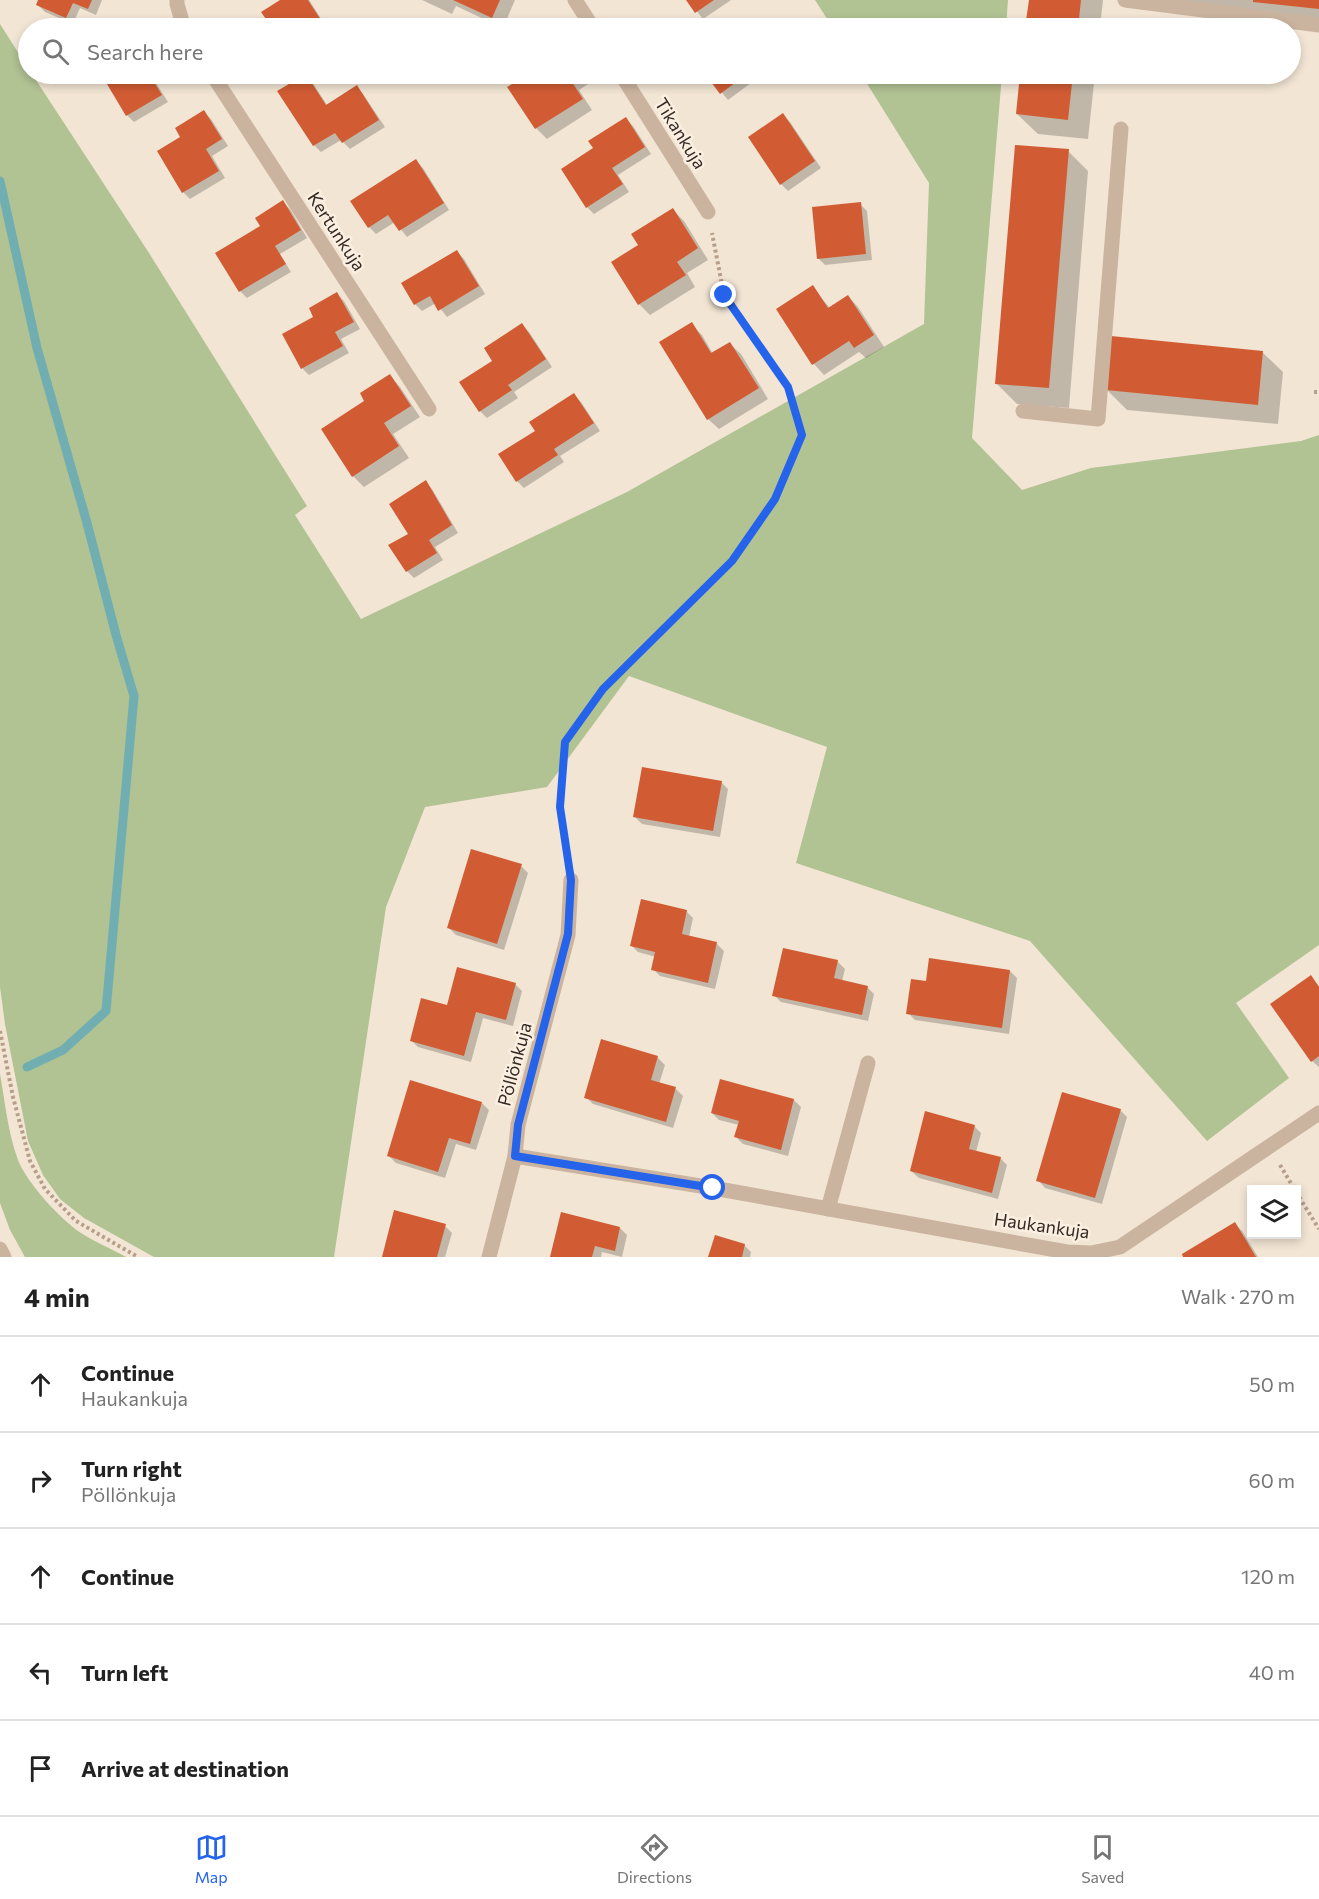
<!DOCTYPE html>
<meta charset="utf-8">
<style>
:root{--surface:#fff;--page:#f6f6f6;--text:#222;--muted:#767676;--line:#e0e0e0;--accent:#2563eb}
body{margin:0;font-family:Commissioner,sans-serif;background:var(--page);color:var(--text)}
.controls{position:absolute;right:18px;bottom:18px;display:grid;overflow:hidden;border-radius:0px;box-shadow:0 3px 9px #0003}
.controls button{width:54px;height:54px;display:grid;place-items:center;padding:0;border:0;border-bottom:2px solid var(--line);background:var(--surface);color:var(--text);font:30px sans-serif}
.stop{position:absolute;width:18px;height:18px;margin:-14px;border:4px solid #2563eb;border-radius:50%;background:#fff}
.stop.end{background:#2563eb;border-color:#fff;box-shadow:0 2px 6px #0008}
.list{margin:0;padding:0;list-style:none}
h2{display:flex;justify-content:space-between;align-items:center;height:78px;margin:0;padding:0 24px;font-size:26px}
h2 small{font-size:20px;font-weight:400;color:var(--muted)}
.list li{display:grid;grid-template-columns:39px 1fr auto;gap:18px;align-items:center;box-sizing:border-box;height:96px;padding:0 24px;border-top:2px solid var(--line)}
.list b{display:block;font-size:22px;white-space:nowrap}
.list p{margin:0;font-size:20px;white-space:nowrap;color:var(--muted)}
.list em{font-size:20px;font-style:normal;color:var(--muted)}
.icon{flex:none;width:33px;height:33px;fill:none;stroke:currentColor;stroke-width:2;stroke-linecap:round;stroke-linejoin:round}
.map{position:relative;flex:none;width:1319px;height:1257px;overflow:hidden}
.search{position:absolute;background:var(--surface);box-shadow:0 3px 9px #0003;left:18px;right:18px;top:18px;height:66px;display:flex;align-items:center;gap:15px;box-sizing:border-box;padding:0 21px;border-radius:33px;color:var(--muted);font-size:22px}
.sheet{height:558px;background:var(--surface)}
nav{display:flex;justify-content:space-around;align-items:center;box-sizing:border-box;height:84px;border-top:2px solid var(--line);background:var(--surface);font-size:16px;color:var(--muted)}
nav a{display:grid;justify-items:center;gap:3px}
nav .on{color:var(--accent)}
.map>svg:first-child{display:block}
</style>
<div class="map">
<svg width="1319" height="1257" viewBox="0 0 1319 1257">
<rect width="100%" height="100%" fill="#f2e5d4"/>
<!-- green -->
<g fill="#b1c293">
<path d="M815 0H1008L1006 28H833Z"/>
<path d="M0 24 28 68V74H32L149 253 307 506 295 515 361 619 627 492 924 324 929 183 861 74H1002L972 438 1022 490 1091 468 1301 441 1319 435V945L1236 1003 1289 1078 1207 1141 1030 941 796 863 827 747 629 676 547 787 425 807 386 907 334 1257H154L84 1218 60 1199 43 1175 28 1141 5 1024 0 987Z"/>
<path d="M0 1074C5 1102 8 1133 18 1160 27 1183 60 1219 81 1233 95 1242 112 1249 126 1257H25L10 1230 0 1203Z"/>
</g>
<!-- shadow -->
<g fill="#0003">
<path d="M40 0H102L96 15 80 8 73 24 45 12 38 5Z"/>
<path d="M283 0H309L327 28H274L263 12Z"/>
<path d="M422 0H515L503 28 456 6 452 14Z"/>
<path d="M688 0H731L703 19Z"/>
<path d="M1030 0H1103L1100 28H1027Z"/>
<path d="M1160 0H1319V26Z"/>
<path d="M732 24 737 28H726Z"/>
<path d="M103 74H160L153 78 168 102 134 122 127 115Z"/>
<path d="M531 74H596L599 77 579 90 592 110 547 139 536 128 510 87Z"/>
<path d="M707 74H763L728 100Z"/>
<path d="M1022 74H1095L1088 139 1038 134 1017 114Z"/>
<path d="M306 75 312 82 327 105 356 87 363 94 385 127 350 149 341 140 321 152 314 145Z"/>
<path d="M204 112 211 119 228 146 212 156 225 178 190 199 183 192V137Z"/>
<path d="M783 115 790 122 821 168 788 191 781 184Z"/>
<path d="M626 119 633 126 651 154 618 175 629 192 594 214 587 207 595 149Z"/>
<path d="M1068 151 1088 171 1069 408 1017 404 997 384Z"/>
<path d="M416 161 423 168 449 210 407 237 395 222 376 234 369 227Z"/>
<path d="M283 202 290 209 307 238 280 254 291 272 247 298 240 291 262 226Z"/>
<path d="M860 204 867 211 872 260 825 265 818 258Z"/>
<path d="M673 210 684 221 708 260 687 273 695 287 650 315 639 304 613 262 640 246Z"/>
<path d="M457 252 464 259 485 294 447 317 436 303 422 311 415 304Z"/>
<path d="M812 287 830 308 848 296 858 307 884 347 866 358 859 352 824 375 814 364Z"/>
<path d="M337 294 344 301 360 329 341 339 349 353 309 375 302 368 316 318Z"/>
<path d="M691 324 702 335 713 354 730 344 741 354 768 399 719 429 708 419Z"/>
<path d="M522 325 529 332 552 367 514 392 518 398 487 418 480 411 494 361Z"/>
<path d="M1262 352 1283 372 1278 424 1127 410 1107 390Z"/>
<path d="M390 376 400 387 420 417 393 434 409 458 364 487 353 476 323 430 366 401Z"/>
<path d="M574 395 581 402 600 431 560 456 564 462 524 488 517 481 537 431Z"/>
<path d="M425 482 432 489 458 533 435 547 443 560 414 578 407 571 410 535Z"/>
<path d="M721 782 728 789 720 837 642 824 635 817Z"/>
<path d="M521 866 528 873 504 950 456 935 449 928Z"/>
<path d="M686 911 693 918 689 937 717 944 724 951 715 989 660 976 653 969 656 957 638 952 631 945Z"/>
<path d="M784 950 838 962 845 969 842 981 867 987 874 994 868 1021 781 1002 774 995Z"/>
<path d="M1010 971 1017 978 1009 1034 915 1020 908 1013Z"/>
<path d="M1310 977 1319 986V1067L1312 1061Z"/>
<path d="M515 984 522 991 513 1026 483 1018 471 1062 418 1047 411 1040 448 1007Z"/>
<path d="M602 1041 658 1058 665 1065 659 1084 676 1089 683 1096 673 1128 593 1104 586 1097Z"/>
<path d="M794 1100 801 1107 788 1156 743 1144 736 1137 739 1125 719 1120 712 1113Z"/>
<path d="M482 1103 489 1110 476 1150 456 1144 445 1178 396 1163 389 1156Z"/>
<path d="M1120 1110 1127 1117 1102 1204 1045 1188 1038 1180Z"/>
<path d="M974 1126 981 1133 976 1152 1000 1158 1007 1165 998 1199 919 1178 911 1171Z"/>
<path d="M562 1214 620 1228 627 1235 622 1257 602 1252 601 1257H551Z"/>
<path d="M1235 1224 1242 1231 1258 1257H1185Z"/>
<path d="M445 1226 452 1233 445 1257H383Z"/>
<path d="M744 1245 751 1252 750 1257H710Z"/>
</g>
<g fill="none" stroke-linecap="round" stroke-linejoin="round">
<!-- stream -->
<path stroke="#70aeb2" stroke-width="9" d="M0 181 37 348 87 523 116 635 134 696 106 1011 63 1050 27 1067"/>
</g>
<!-- building -->
<g fill="#d15c33">
<path d="M38 0H92L88 9 73 3 66 18 36 5Z"/>
<path d="M280 0H308L326 28H272L261 12Z"/>
<path d="M453 0H500L492 18Z"/>
<path d="M686 0H714L695 13Z"/>
<path d="M1029 0H1081L1078 28H1025Z"/>
<path d="M1253 0H1319V9L1253 2Z"/>
<path d="M101 74H149L162 95 126 116Z"/>
<path d="M306 74 326 105 357 85 379 120 342 143 335 133 313 146 277 91Z"/>
<path d="M528 74H578L570 79 583 99 535 129 507 87Z"/>
<path d="M705 74H747L720 94Z"/>
<path d="M1020 74H1073L1068 120 1016 114Z"/>
<path d="M204 110 222 139 206 149 219 171 182 193 157 151 180 137 175 128Z"/>
<path d="M783 113 815 161 780 185 748 137Z"/>
<path d="M626 117 645 147 612 168 623 184 586 208 561 169 593 148 588 141Z"/>
<path d="M1015 145 1069 149 1049 388 995 384Z"/>
<path d="M416 159 444 203 399 231 388 215 368 228 350 201Z"/>
<path d="M283 200 301 230 275 246 286 264 239 292 215 253 260 226 255 218Z"/>
<path d="M861 202 866 254 817 259 812 207Z"/>
<path d="M673 208 698 248 677 262 686 275 638 305 611 262 638 245 631 234Z"/>
<path d="M457 250 479 286 438 311 430 296 414 305 401 283Z"/>
<path d="M813 285 828 308 848 295 874 335 854 348 849 341 812 365 776 309Z"/>
<path d="M337 292 354 322 335 332 343 346 301 369 282 334 313 317 309 308Z"/>
<path d="M692 322 711 353 730 342 759 388 707 420 659 342Z"/>
<path d="M522 323 546 359 508 385 512 390 479 412 459 382 492 361 484 348Z"/>
<path d="M1111 336 1263 351 1258 405 1106 390Z"/>
<path d="M390 374 411 406 384 423 399 446 352 477 321 429 364 401 360 393Z"/>
<path d="M574 393 594 423 554 449 558 455 516 482 498 454 535 431 529 422Z"/>
<path d="M426 480 452 525 429 540 437 553 406 572 388 545 408 534 389 504Z"/>
<path d="M642 767 722 781 713 831 633 817Z"/>
<path d="M471 849 522 864 497 944 447 928Z"/>
<path d="M641 899 687 910 682 934 717 942 708 983 651 970 655 952 630 946Z"/>
<path d="M783 948 838 960 834 978 868 986 862 1015 772 996Z"/>
<path d="M929 958 1010 970 1002 1028 906 1014 911 979 926 981Z"/>
<path d="M457 967 516 983 506 1020 476 1012 464 1056 410 1041 421 998 447 1005Z"/>
<path d="M1311 975 1319 987V1056L1311 1062 1270 1004Z"/>
<path d="M601 1039 658 1056 651 1080 676 1087 666 1122 584 1098Z"/>
<path d="M720 1079 794 1099 781 1150 734 1137 739 1121 711 1113Z"/>
<path d="M410 1080 482 1102 470 1144 449 1138 438 1172 387 1156Z"/>
<path d="M1062 1092 1121 1109 1095 1198 1036 1181Z"/>
<path d="M925 1111 975 1125 969 1149 1001 1157 992 1193 910 1171Z"/>
<path d="M394 1210 446 1224 437 1257H382Z"/>
<path d="M561 1212 620 1227 615 1251 595 1246 592 1257H550Z"/>
<path d="M1235 1222 1256 1257H1183L1182 1254Z"/>
<path d="M715 1235 745 1244 742 1257H708Z"/>
</g>
<g fill="none" stroke-linecap="round" stroke-linejoin="round">
<!-- path -->
<g stroke="#b79e89" stroke-width="4" stroke-dasharray="3 3" stroke-linecap="butt">
<path d="M1314 392H1319"/>
<path d="M567 858 560 807 565 742 603 689 732 561 775 499 802 435 788 386 724 295 712 233"/>
<path d="M0 1031 13 1097 30 1161 45 1189 76 1221 138 1257"/>
<path d="M1280 1165 1295 1190"/>
<path d="M1296 1192 1319 1229"/>
</g>
<!-- service -->
<g stroke="#cbb49f" stroke-width="15">
<path d="M1125 0 1319 25"/>
<path d="M1023 411 1098 419 1121 129"/>
</g>
<!-- minor -->
<g stroke="#cbb49f" stroke-width="15">
<path d="M177 0V4L184 28"/>
<path d="M575 0 593 28"/>
<path d="M212 74 429 409"/>
<path d="M621 74 708 212"/>
<path d="M515 1156 713 1188 1067 1252 1091 1253 1120 1247 1319 1113"/>
<path d="M828 1209 868 1063"/>
<path d="M489 1257 515 1156 518 1125 568 935 571 880"/>
</g>
<!-- tertiary -->
<path stroke="#cbb49f" stroke-width="15" d="M0 1249 4 1257"/>
</g>
<g fill="none" stroke-linecap="round" stroke-linejoin="round">
<!-- route -->
<path stroke="#2563eb" stroke-width="8" d="M713 1188 515 1156 518 1125 568 934 571 880 560 807 565 742 603 689 732 561 775 499 802 435 788 387 724 295"/>
</g>
<g text-anchor="middle" dominant-baseline="central" stroke-width="5" stroke-linejoin="round" paint-order="stroke">
<!-- street labels -->
<g font-size="18" fill="#342923" stroke="#faefe0">
<text transform="translate(681 133) rotate(58)">Tikankuja</text>
<text transform="translate(337 231) rotate(57)">Kertunkuja</text>
<text transform="translate(514 1064) rotate(-75)">Pöllönkuja</text>
<text transform="translate(1042 1225) rotate(8)">Haukankuja</text>
</g>
</g>
</svg>
<div class="controls">
<button><svg class="icon" aria-label="layers" viewBox="0 0 24 24"><path d="M12 4l9 5-9 5-9-5zM3 14l9 5 9-5"/></svg></button>
</div>
<div class="stop" style="left:713px;top:1188px"></div>
<div class="stop end" style="left:724px;top:295px"></div>
<div class="search"><svg class="icon" aria-label="search" viewBox="0 0 24 24"><circle cx="10" cy="10" r="6"/><path d="M15 15l6 6"/></svg>Search here</div>
</div>
<section class="sheet">
<h2>4 min<small>Walk · 270 m</small></h2>
<ul class="list">
<li><svg class="icon" aria-label="ahead" viewBox="0 0 24 24"><path d="M12 20V5M6 11l6-6 6 6"/></svg><div><b>Continue</b><p>Haukankuja</p></div><em>50 m</em></li>
<li><svg class="icon" aria-label="right" viewBox="0 0 24 24"><path d="M7 20v-9h11M14 6l5 5-5 5"/></svg><div><b>Turn right</b><p>Pöllönkuja</p></div><em>60 m</em></li>
<li><svg class="icon" aria-label="ahead" viewBox="0 0 24 24"><path d="M12 20V5M6 11l6-6 6 6"/></svg><div><b>Continue</b></div><em>120 m</em></li>
<li><svg class="icon" aria-label="left" viewBox="0 0 24 24"><path d="M17 20v-9H6M10 6l-5 5 5 5"/></svg><div><b>Turn left</b></div><em>40 m</em></li>
<li><svg class="icon" aria-label="arrive" viewBox="0 0 24 24"><path d="M6 21V4h12l-3 4 3 4H6"/></svg><div><b>Arrive at destination</b></div></li>
</ul>
</section>
<nav>
<a class="on"><svg class="icon" aria-label="map" viewBox="0 0 24 24"><path d="M3 6l6-2 6 2 6-2v14l-6 2-6-2-6 2zM9 4v14M15 6v14"/></svg>Map</a>
<a><svg class="icon" aria-label="directions" viewBox="0 0 24 24"><path d="M12 3l9 9-9 9-9-9zM9 14v-3h6M13 9l2 2-2 2"/></svg>Directions</a>
<a><svg class="icon" aria-label="saved" viewBox="0 0 24 24"><path d="M7 4h10v16l-5-4-5 4z"/></svg>Saved</a>
</nav>
